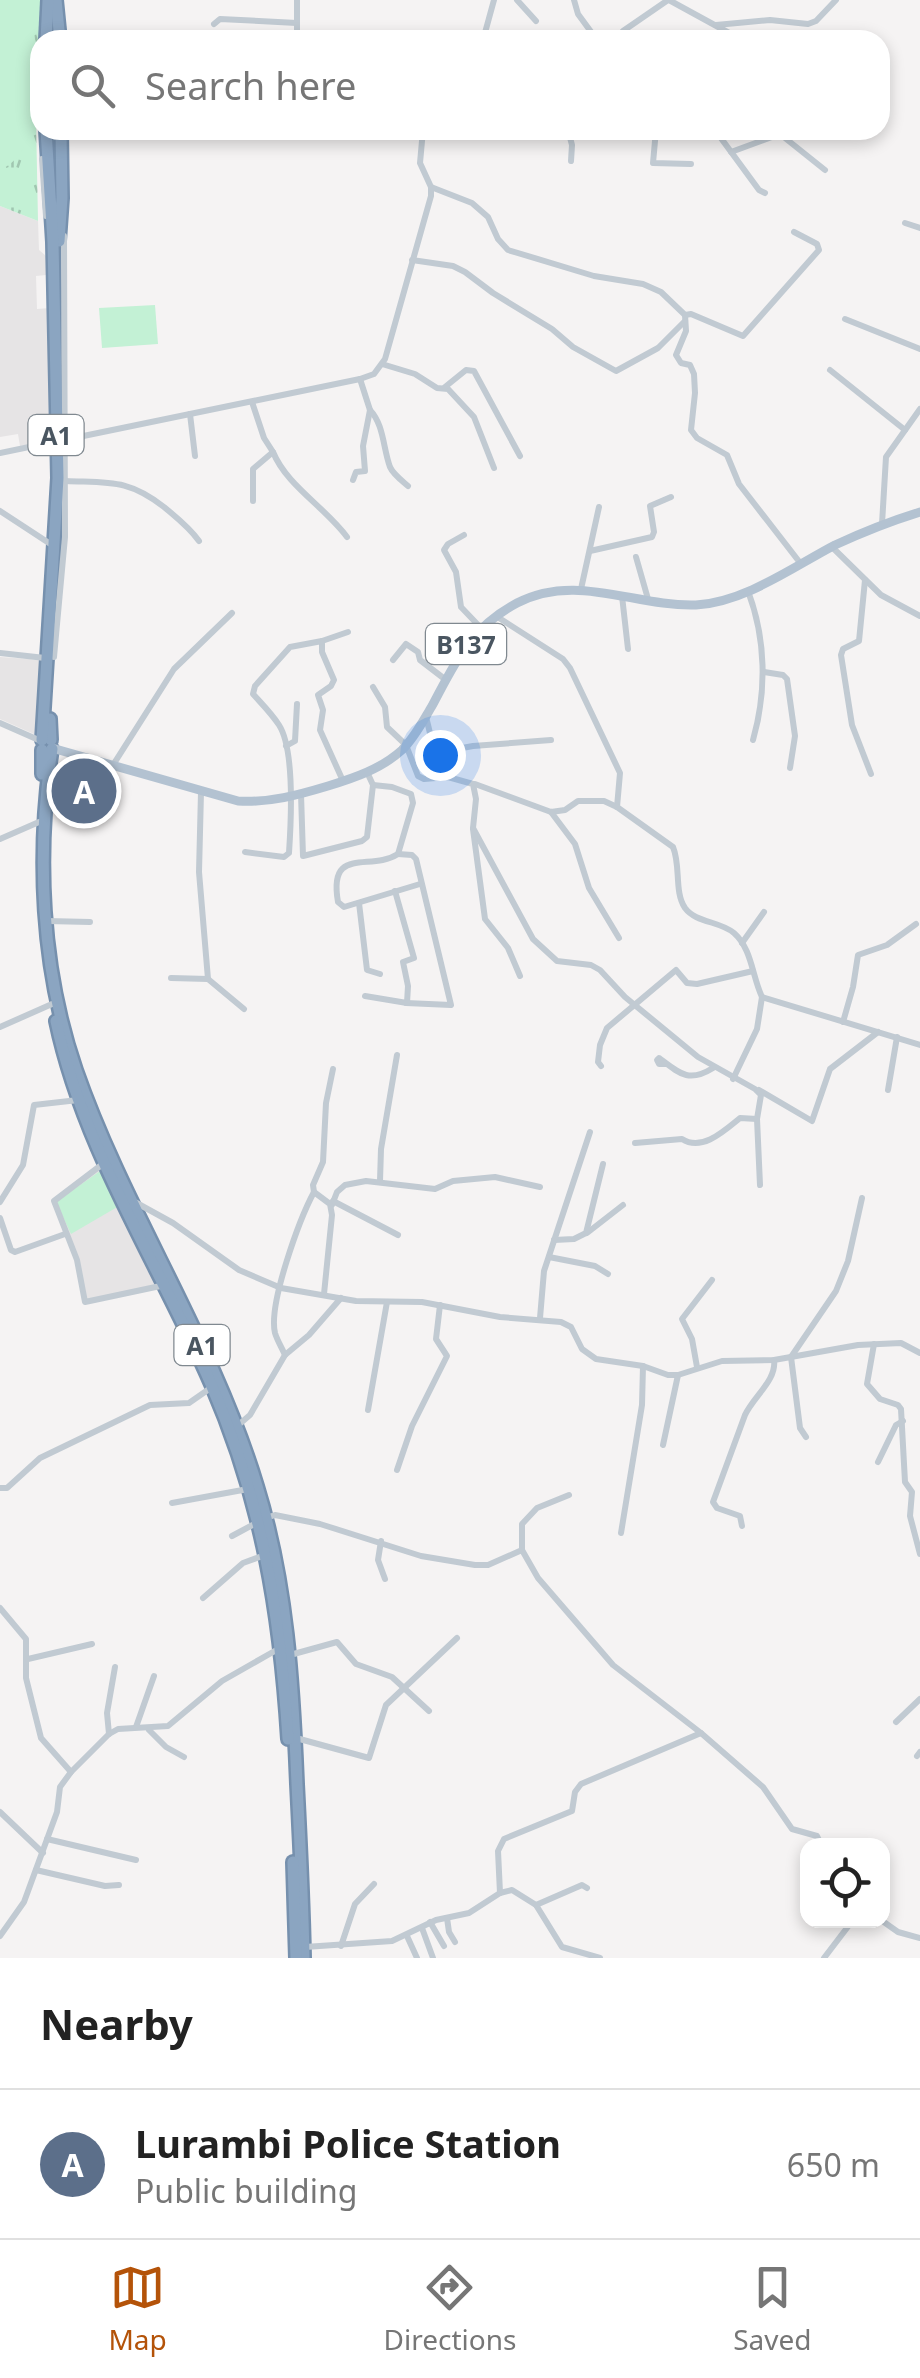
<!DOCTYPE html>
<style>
:root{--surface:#fff;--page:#f2f2f2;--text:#222;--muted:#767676;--line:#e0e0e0;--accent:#b45309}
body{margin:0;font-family:"Noto Sans",sans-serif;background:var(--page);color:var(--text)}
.controls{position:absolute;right:30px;bottom:30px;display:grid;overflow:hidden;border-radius:20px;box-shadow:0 5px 15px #0003}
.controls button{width:90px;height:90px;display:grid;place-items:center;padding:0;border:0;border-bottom:2px solid var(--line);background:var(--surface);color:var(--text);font:50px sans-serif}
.you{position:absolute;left:440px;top:755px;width:35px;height:35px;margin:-25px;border:8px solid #fff;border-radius:50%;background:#1a73e8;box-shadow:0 0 0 15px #1a73e833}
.badge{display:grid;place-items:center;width:65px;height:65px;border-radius:50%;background:var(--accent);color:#fff;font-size:32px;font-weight:700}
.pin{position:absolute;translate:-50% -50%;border:5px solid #fff;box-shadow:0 2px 10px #0006}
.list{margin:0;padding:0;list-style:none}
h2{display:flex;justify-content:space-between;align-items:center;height:130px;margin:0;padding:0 40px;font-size:42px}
h2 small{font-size:32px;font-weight:400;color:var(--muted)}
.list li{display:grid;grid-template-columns:65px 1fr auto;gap:30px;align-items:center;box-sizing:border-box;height:150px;padding:0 40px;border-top:2px solid var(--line)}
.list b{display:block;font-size:38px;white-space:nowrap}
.list p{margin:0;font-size:32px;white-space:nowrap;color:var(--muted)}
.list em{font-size:32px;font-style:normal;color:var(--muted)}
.icon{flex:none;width:55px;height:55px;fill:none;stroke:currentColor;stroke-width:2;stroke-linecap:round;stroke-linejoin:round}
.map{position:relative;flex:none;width:920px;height:1958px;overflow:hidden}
.search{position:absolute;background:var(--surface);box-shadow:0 5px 15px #0003;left:30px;right:30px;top:30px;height:110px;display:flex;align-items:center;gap:25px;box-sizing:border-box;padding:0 35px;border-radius:30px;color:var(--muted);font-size:38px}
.sheet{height:280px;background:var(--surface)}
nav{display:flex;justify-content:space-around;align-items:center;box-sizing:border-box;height:140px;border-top:2px solid var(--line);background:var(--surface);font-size:28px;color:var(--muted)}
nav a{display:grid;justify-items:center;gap:5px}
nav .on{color:var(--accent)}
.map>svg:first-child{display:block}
</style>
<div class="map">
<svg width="920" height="1958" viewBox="0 0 920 1958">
<defs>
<pattern id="park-tufts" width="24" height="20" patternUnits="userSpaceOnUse" patternTransform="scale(2.5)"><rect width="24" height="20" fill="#c3f1d5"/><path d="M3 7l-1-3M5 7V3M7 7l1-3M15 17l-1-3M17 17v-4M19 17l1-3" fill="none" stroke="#a0c6b0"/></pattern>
</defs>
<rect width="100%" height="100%" fill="#f5f3f3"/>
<!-- education -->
<g fill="#e6e4e5">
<path d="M0 206 38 221 39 250 46 256V275L36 276 37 309 50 308 55 441 20 446 18 434 0 437Z"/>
<path d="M0 657 44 660 36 735 0 719Z"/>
<path d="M105 1163 164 1285 86 1302 77 1260 54 1201Z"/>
</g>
<!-- park -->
<path fill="url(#park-tufts)" d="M0 0H43L36 119 38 221 0 206Z"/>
<!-- pitch -->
<g fill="#c3f1d5">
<path d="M0 0H33C33 47 52 148 0 170Z"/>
<path d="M155 305 158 344 102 348 99 308Z"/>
<path d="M100 1171 119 1206 71 1234 56 1202Z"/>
</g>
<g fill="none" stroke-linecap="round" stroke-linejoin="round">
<!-- highway casing -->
<g stroke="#7690ad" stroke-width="16">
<g id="highway">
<path d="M56 0 60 40"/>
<path d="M46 40 48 0"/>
<path d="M59 241 62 198 61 130"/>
<path d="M50 719 51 740"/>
<path d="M42 740 58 478 53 242 46 130"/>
<path d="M52 749C36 854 41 969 76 1070 126 1213 213 1340 257 1486 287 1583 293 1683 297 1784 300 1842 303 1900 304 1958"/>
<path d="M42 774V750"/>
<path d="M56 1021C83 1150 159 1264 211 1384 262 1502 280 1612 288 1739"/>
<path d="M293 1862 296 1958"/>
</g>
</g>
<!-- minor -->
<g stroke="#c1cad2" stroke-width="6">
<path d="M517 0 536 21"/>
<path d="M574 0 578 14 597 40"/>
<path d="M669 0 742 40"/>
<path d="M214 24 220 19 297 23"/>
<path d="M716 25 770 20 808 24 816 21 836 0"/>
<path d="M623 31 668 0"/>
<path d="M297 40V0"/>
<path d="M483 40 494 0"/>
<path d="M780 40H781"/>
<path d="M880 101 884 104"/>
<path d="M568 130 572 145 571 161"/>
<path d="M656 130 653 163 691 164"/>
<path d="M715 130 759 190 765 193"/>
<path d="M731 152 780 134 825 170"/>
<path d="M42 159 46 216"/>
<path d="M431 187 472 203 488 217 498 239 508 250 594 276 643 284 661 292 685 315 686 331 676 355 681 363 690 365 694 374 695 393 691 430 697 438 727 455 739 484 801 564"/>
<path d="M905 223 920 228"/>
<path d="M412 260 453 266 465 272 493 293 552 329 573 347 616 371 658 348 685 321"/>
<path d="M685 315 691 314 743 336 819 250 817 244 794 232"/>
<path d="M845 319 920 349"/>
<path d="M382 364 415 374 437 388 448 389 474 417 494 468"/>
<path d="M830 370 905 430"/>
<path d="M445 387 466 370 474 371 520 456"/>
<path d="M252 402 264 438 273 452 253 469V501"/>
<path d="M370 410C384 425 383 448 390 467 393 474 401 480 408 486"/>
<path d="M190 414 195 456"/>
<path d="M64 440 360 379 374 374 385 359 431 196V187L420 163 423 130"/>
<path d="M273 452C287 486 325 507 347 537"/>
<path d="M0 453 53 442"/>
<path d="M353 480 356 472 365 471 363 446 370 410 360 379"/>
<path d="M66 481C110 483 128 479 164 507 177 518 189 527 199 541"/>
<path d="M0 511 52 545"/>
<path d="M882 524 886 457 920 409"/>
<path d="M464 535 448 544 444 550 456 572 461 607 480 627"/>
<path d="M832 547 881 595 920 616"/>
<path d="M590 551 652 537 654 532 650 506 671 497"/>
<path d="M636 557 648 599"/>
<path d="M865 580 859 641 843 649 841 655 852 725 871 774"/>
<path d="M581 589 599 507"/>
<path d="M748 591C766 639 767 691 753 740"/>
<path d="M622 596 628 649"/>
<path d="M496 616 563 659 570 668 620 773 617 807"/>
<path d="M0 653 45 658"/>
<path d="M54 657 65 537 64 236"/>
<path d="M393 660 406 644 418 652 420 660 446 680"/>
<path d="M764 672 783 675 787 679 795 736 790 768"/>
<path d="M373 687 385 707 387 727 406 745 418 776 424 779 448 777 473 784 476 799 473 828 533 939 557 961 591 965 600 970 625 997 698 1057 755 1089 761 1095 757 1119 760 1185"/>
<path d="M426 717 441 777"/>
<path d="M0 723 41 741"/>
<path d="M286 746 295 741 297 704"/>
<path d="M435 753 473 746 551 740"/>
<path d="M113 765 174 669 232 613"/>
<path d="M343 781 320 730 323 710 318 695 331 686 334 680 322 652V641L348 632"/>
<path d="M475 784 551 812 565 810 578 801H604L617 807 673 847C681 866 674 892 685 908 696 923 720 921 734 933 752 949 752 976 762 997L920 1045"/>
<path d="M373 785 392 787 411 794 413 803 398 854C370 872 328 845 338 902L344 907 420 884"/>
<path d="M201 792 199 872 208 979"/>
<path d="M301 794 303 856 362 841 367 837 373 785 367 772"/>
<path d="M551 812 575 844 589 888 619 938"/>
<path d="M473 829 485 919 508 948 520 976"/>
<path d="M0 839 39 822"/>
<path d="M245 852 284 857 289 853C291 823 295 750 279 725 272 714 262 704 253 694L255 686 290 647 322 641"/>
<path d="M398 854 412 855 416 859 451 1005 406 1003"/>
<path d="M359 903 367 970 380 974"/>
<path d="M47 921 90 922"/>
<path d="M742 943 764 912"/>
<path d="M171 978 208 979 244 1009"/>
<path d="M365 996 407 1003 408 986 403 962 414 958 395 891"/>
<path d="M843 1022 853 987 858 955 887 945 916 924"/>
<path d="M0 1027 52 1004"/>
<path d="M667 1064H659L657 1060 659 1058C680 1074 689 1083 713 1068"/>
<path d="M601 1066 598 1062 600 1045 607 1028 676 970 687 983 697 984 753 971"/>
<path d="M733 1079 757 1029 762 997"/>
<path d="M759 1090 812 1121 830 1069 878 1032"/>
<path d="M888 1090 897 1037"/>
<path d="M635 1143 682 1139C702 1152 724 1131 740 1118L757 1119"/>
<path d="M104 1163 54 1201 77 1260 85 1302 165 1285"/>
<path d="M380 1181 381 1149 397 1055"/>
<path d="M133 1201 173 1223 239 1270 281 1288 356 1301 422 1302 500 1317 561 1322 571 1327 582 1349 596 1359 643 1366 668 1375H678L722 1361 774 1360 858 1345 901 1343 920 1353"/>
<path d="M333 1201 398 1235"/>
<path d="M0 1202 23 1165 34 1105 78 1100"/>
<path d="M332 1205 337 1192 345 1185 366 1181 435 1189 453 1181 495 1177 540 1187"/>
<path d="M0 1218 11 1250 15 1252 65 1234"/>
<path d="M587 1233 623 1205"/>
<path d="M554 1240 574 1239 586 1233 603 1164"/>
<path d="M549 1257 595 1266 608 1274"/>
<path d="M324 1294 332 1215 330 1204 314 1192 313 1185 323 1162 326 1103 333 1069"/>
<path d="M540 1318 544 1271 590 1132"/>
<path d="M874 1344 867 1384 880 1399 898 1405 901 1409 905 1482 912 1492 910 1516 920 1554"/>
<path d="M285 1355C282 1348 277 1340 275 1333 268 1304 300 1218 314 1192"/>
<path d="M697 1367 692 1339 682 1319 712 1280"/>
<path d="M368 1410 387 1302"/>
<path d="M236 1427 250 1415 285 1355 309 1335 341 1298"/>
<path d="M806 1437 800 1428 791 1357 836 1291 848 1261 862 1198"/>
<path d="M663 1445 678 1375"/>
<path d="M878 1462 896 1425 903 1421"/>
<path d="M397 1470 412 1426 447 1356 436 1339 440 1305"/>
<path d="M0 1488H7L40 1458 150 1405 189 1403 212 1387"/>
<path d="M569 1495 537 1508 522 1524V1550L538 1578 613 1665 701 1733 763 1787 792 1829 817 1836 822 1846"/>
<path d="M172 1503 248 1489"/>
<path d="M266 1518 275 1515 320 1524 421 1556 475 1565H488L522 1550"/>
<path d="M742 1526 740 1516 717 1508 713 1502 745 1415C753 1397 777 1380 774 1360"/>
<path d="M621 1533 642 1405 643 1366"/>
<path d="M232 1536 258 1522"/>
<path d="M381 1541 378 1560 385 1579"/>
<path d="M203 1598 243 1563 265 1555"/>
<path d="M0 1608 26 1639V1678L41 1738 71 1772"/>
<path d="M290 1655 337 1642 356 1664 392 1677 429 1711"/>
<path d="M28 1659 92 1644"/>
<path d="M896 1722 920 1699"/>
<path d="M136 1727 154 1676"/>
<path d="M149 1730 166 1747 184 1757"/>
<path d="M109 1734 107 1713 115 1667"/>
<path d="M296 1738 369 1758 386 1705 457 1638"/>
<path d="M917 1756 920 1752"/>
<path d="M0 1812 43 1853"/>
<path d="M47 1839 136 1860"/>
<path d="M36 1870 105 1886 119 1885"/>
<path d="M500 1893 498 1851 504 1839 572 1811 575 1792 581 1784 701 1733"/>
<path d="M536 1905 582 1885 587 1888"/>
<path d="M447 1918 449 1932 455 1942"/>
<path d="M881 1920 898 1932 920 1938"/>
<path d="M430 1922 444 1946"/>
<path d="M422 1928 433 1958"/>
<path d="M0 1936 24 1902 57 1812 60 1787 71 1772 109 1734 118 1729 168 1726 222 1681 280 1648"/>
<path d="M407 1936 417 1958"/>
<path d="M341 1946 355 1904 374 1884"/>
<path d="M305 1947 392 1941 436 1920 469 1913 500 1893 512 1890 536 1905 562 1947 600 1958"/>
<path d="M824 1958 853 1920"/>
</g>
<!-- major -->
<path stroke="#b3c2d1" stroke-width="9" d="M52 748 238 801C270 803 298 795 328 786 354 778 381 769 402 750 415 737 423 721 432 706 456 661 470 628 517 603 576 572 635 607 696 605 745 602 793 567 835 545 863 532 891 521 920 512"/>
<!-- highway -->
<use href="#highway" stroke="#8ba5c1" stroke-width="11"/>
</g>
<g text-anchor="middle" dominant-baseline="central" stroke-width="9" stroke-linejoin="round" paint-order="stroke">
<!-- shield labels -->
<g fill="#fff" stroke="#808990" stroke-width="2.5">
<rect x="28.5" y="415" width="55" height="40" rx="8"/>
<rect x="426" y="624" width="80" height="40" rx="8"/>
<rect x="174.5" y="1325" width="55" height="40" rx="8"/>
</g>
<g font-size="25" font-weight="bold" fill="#4a5661">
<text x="56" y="435">A1</text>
<text x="466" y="644">B137</text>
<text x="202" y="1345">A1</text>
</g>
</g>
</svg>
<div class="controls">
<button><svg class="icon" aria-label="locate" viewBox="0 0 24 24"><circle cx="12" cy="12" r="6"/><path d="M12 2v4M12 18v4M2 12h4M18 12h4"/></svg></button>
</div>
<div class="you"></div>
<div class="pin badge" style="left:84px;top:791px;background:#5c6f8a">A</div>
<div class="search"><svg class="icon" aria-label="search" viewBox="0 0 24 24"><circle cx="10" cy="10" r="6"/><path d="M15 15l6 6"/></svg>Search here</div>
</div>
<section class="sheet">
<h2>Nearby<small></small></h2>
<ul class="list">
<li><span class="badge" style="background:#5c6f8a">A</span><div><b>Lurambi Police Station</b><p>Public building</p></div><em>650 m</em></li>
</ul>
</section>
<nav>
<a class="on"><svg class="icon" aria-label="map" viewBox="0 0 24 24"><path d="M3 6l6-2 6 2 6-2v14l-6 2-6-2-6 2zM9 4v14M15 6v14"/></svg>Map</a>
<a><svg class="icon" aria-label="directions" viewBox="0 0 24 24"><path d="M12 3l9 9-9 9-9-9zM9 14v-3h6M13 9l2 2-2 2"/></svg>Directions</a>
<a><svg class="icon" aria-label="saved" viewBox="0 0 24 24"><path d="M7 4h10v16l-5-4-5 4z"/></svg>Saved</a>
</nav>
